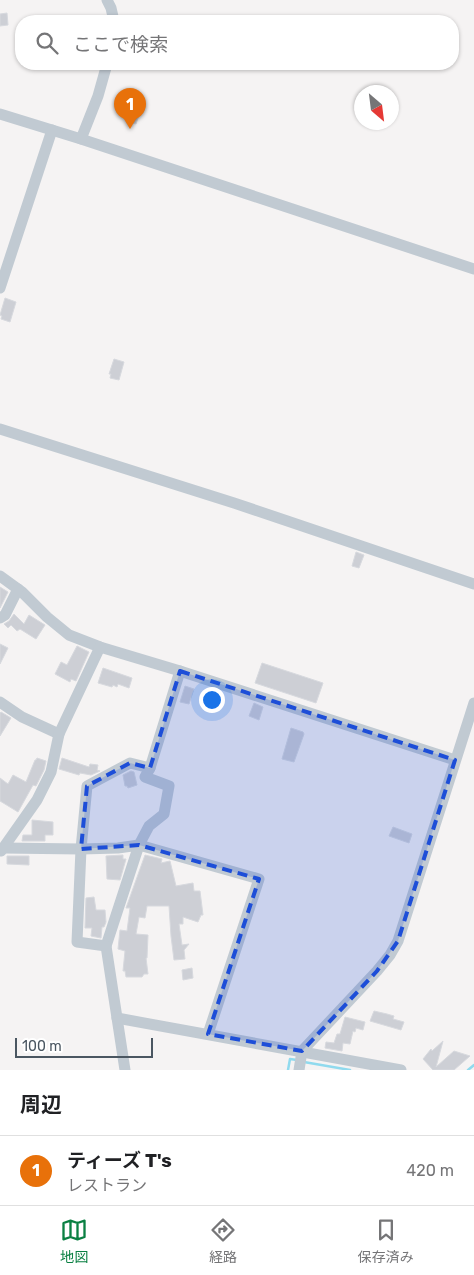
<!DOCTYPE html>
<html lang="ja">
<meta charset="utf-8">
<style>
:root{--surface:#fff;--page:#f6f6f6;--text:#202124;--muted:#757577;--line:#e0e0e0;--accent:#0b8043}
body{margin:0;font-family:Rubik,"Noto Sans JP",sans-serif;background:var(--page);color:var(--text)}
.compass{position:absolute;left:354px;top:85px;width:45px;height:45px;border-radius:50%;background:var(--surface);box-shadow:0 1px 4px #0004;rotate:152deg}
.scale{position:absolute;left:15px;bottom:12px;width:138px;box-sizing:border-box;padding-left:5px;border:2px solid #4a5661;border-top:0;font-size:14px;line-height:18px;white-space:nowrap;color:#4a5661;-webkit-text-stroke:4px #fff;paint-order:stroke}
.you{position:absolute;left:211px;top:699px;width:18px;height:18px;margin:-12px;border:4px solid #fff;border-radius:50%;background:#1a73e8;box-shadow:0 0 0 8px #1a73e833}
.badge{display:grid;place-items:center;width:32px;height:32px;border-radius:50%;background:var(--accent);color:#fff;font-size:16px;font-weight:700}
.pin{position:absolute;translate:-50% -41px;filter:drop-shadow(0 1px 2px #0008)}
.pin::after{content:'';position:absolute;top:26px;width:18px;height:15px;background:inherit;clip-path:polygon(0 0,100% 0,50% 100%)}
.list{margin:0;padding:0;list-style:none}
h2{display:flex;justify-content:space-between;align-items:center;height:65px;margin:0;padding:0 20px;font-size:21px}
h2 small{font-size:16px;font-weight:400;color:var(--muted)}
.list li{display:grid;grid-template-columns:32px 1fr auto;gap:15px;align-items:center;box-sizing:border-box;height:70px;padding:0 20px;border-top:1px solid var(--line)}
.list b{display:block;font-size:19px;white-space:nowrap}
.list p{margin:0;font-size:16px;white-space:nowrap;color:var(--muted)}
.list em{font-size:16px;font-style:normal;color:var(--muted)}
.icon{flex:none;width:28px;height:28px;fill:none;stroke:currentColor;stroke-width:2;stroke-linecap:round;stroke-linejoin:round}
.map{position:relative;flex:none;width:474px;height:1070px;overflow:hidden}
.search{position:absolute;background:var(--surface);box-shadow:0 1px 4px #0004;left:15px;right:15px;top:15px;height:55px;display:flex;align-items:center;gap:12px;box-sizing:border-box;padding:0 18px;border-radius:20px;color:var(--muted);font-size:19px}
.sheet{height:135px;background:var(--surface)}
nav{display:flex;justify-content:space-around;align-items:center;box-sizing:border-box;height:70px;border-top:1px solid var(--line);background:var(--surface);font-size:14px;color:var(--muted)}
nav a{display:grid;justify-items:center;gap:2px}
nav .on{color:var(--accent)}
.map>svg:first-child{display:block}
</style>
<div class="map">
<svg width="474" height="1070" viewBox="0 0 474 1070">
<rect width="100%" height="100%" fill="#f5f3f3"/>
<g fill="none" stroke-linecap="round" stroke-linejoin="round">
<!-- stream -->
<g stroke="#90daee" stroke-width="2.5">
<path d="M304 1062 350 1070"/>
<path d="M288 1070 290 1059 297 1060"/>
<path d="M468 1070 474 1065"/>
</g>
</g>
<!-- building -->
<g fill="#cdcfd5" stroke="#d7d9de">
<path d="M7 13 8 25 0 26V14Z"/>
<path d="M128 98 143 103 136 124 128 122 129 117 123 114Z"/>
<path d="M5 298 16 302 10 322 1 319 2 316 0 315Z"/>
<path d="M114 359 124 362 119 380 110 378 111 374H109Z"/>
<path d="M356 552 364 555 359 568 352 566Z"/>
<path d="M0 587 8 592 0 608Z"/>
<path d="M14 614 24 624 29 615 45 625 36 639 20 629 17 631 11 625 8 628 4 624 9 621Z"/>
<path d="M0 644 8 648 0 664Z"/>
<path d="M77 646 89 652 76 681 71 679 70 682 55 674 61 662 67 665Z"/>
<path d="M262 663 323 683 316 703 255 683Z"/>
<path d="M103 668 132 678 129 688 118 684 117 687 113 685 112 687 98 683Z"/>
<path d="M185 686 194 689 189 704 180 702Z"/>
<path d="M254 703 263 707 259 720 249 716Z"/>
<path d="M1 712 11 718 0 736V713Z"/>
<path d="M291 728 303 732 304 734 294 762 282 759Z"/>
<path d="M37 758 46 761 44 770 36 786 33 785 18 812 0 801V778L8 784 13 775 26 782 35 760H36Z"/>
<path d="M62 758 89 767 90 764 98 765 97 770 100 771 91 775 80 773 79 775 59 769Z"/>
<path d="M131 771 134 772 137 785 128 788 127 786H125L123 775Z"/>
<path d="M32 820 53 822V835H45V841H22L23 835H32Z"/>
<path d="M393 827 412 834 409 843 389 836Z"/>
<path d="M123 855V859H126L120 880 107 879 106 856Z"/>
<path d="M145 855 162 859 161 863 170 861 176 886 193 883 194 891H200L203 915H201L198 922 183 917V924H179L182 945 189 944 184 950 185 959 174 960 171 936 169 906H147L145 918 139 917 136 934 148 935 147 958H146L148 974H144L142 977H126L125 971H123L125 951 118 949 120 930 127 931 130 908H126Z"/>
<path d="M7 856H29V865L7 864Z"/>
<path d="M94 897 96 910H105L106 922 104 927H102L101 938 91 936 92 928H85L86 898Z"/>
<path d="M192 968 193 978 183 980 182 970Z"/>
<path d="M374 1011 387 1014 394 1016 393 1019 404 1022 401 1030 370 1021Z"/>
<path d="M345 1017 365 1022 363 1030 356 1028 355 1032 353 1031 350 1044 343 1043 342 1051 325 1048 326 1042 334 1043 337 1034H340Z"/>
<path d="M443 1041 436 1067 454 1051 470 1056 454 1070H433L423 1059 431 1049 432 1051Z"/>
</g>
<g fill="none" stroke-linecap="round" stroke-linejoin="round">
<!-- minor -->
<g stroke="#c1cad2" stroke-width="11">
<path d="M107 0 111 8 114 21"/>
<path d="M0 114 81 139 474 269"/>
<path d="M81 139 98 96 107 64"/>
<path d="M0 288 52 130"/>
<path d="M0 429 234 503 474 584"/>
<path d="M0 576 22 592 47 617 69 635 100 647 180 671 455 760"/>
<path d="M0 618 5 615 18 589"/>
<path d="M0 702 22 717 59 734"/>
<path d="M3 848 81 849 118 848 139 845 259 879 208 1034"/>
<path d="M1 851 37 800 51 772 59 734 100 647"/>
<path d="M106 946 139 845 149 826 164 814 169 786 145 777 150 768 180 671"/>
<path d="M117 1018 401 1070"/>
<path d="M125 1070 106 946 77 942 81 849 87 786 130 763 150 768"/>
<path d="M299 1070 302 1051 377 971 390 955 398 941 474 703"/>
</g>
</g>
<!-- marked area -->
<path fill="#1d4ed8" fill-opacity="0.2" stroke="#1d4ed8" stroke-width="4" stroke-dasharray="10 6" stroke-linejoin="round" d="M180 671 455 760 398 941 377 971 302 1051 208 1034 259 879 139 845 81 849 87 786 130 763 150 768Z"/>
</svg>
<svg class="compass" viewBox="-18 -18 36 36"><path d="M0-13l5 13h-10z" fill="#e53935"/><path d="M0 13l5-13h-10z" fill="#757577"/></svg>
<div class="scale">100 m</div>
<div class="you"></div>
<div class="pin badge" style="left:130px;top:129px;background:#e8710a">1</div>
<div class="search"><svg class="icon" aria-label="search" viewBox="0 0 24 24"><circle cx="10" cy="10" r="6"/><path d="M15 15l6 6"/></svg>ここで検索</div>
</div>
<section class="sheet">
<h2>周辺<small></small></h2>
<ul class="list">
<li><span class="badge" style="background:#e8710a">1</span><div><b>ティーズ T's</b><p>レストラン</p></div><em>420 m</em></li>
</ul>
</section>
<nav>
<a class="on"><svg class="icon" aria-label="map" viewBox="0 0 24 24"><path d="M3 6l6-2 6 2 6-2v14l-6 2-6-2-6 2zM9 4v14M15 6v14"/></svg>地図</a>
<a><svg class="icon" aria-label="directions" viewBox="0 0 24 24"><path d="M12 3l9 9-9 9-9-9zM9 14v-3h6M13 9l2 2-2 2"/></svg>経路</a>
<a><svg class="icon" aria-label="saved" viewBox="0 0 24 24"><path d="M7 4h10v16l-5-4-5 4z"/></svg>保存済み</a>
</nav>
